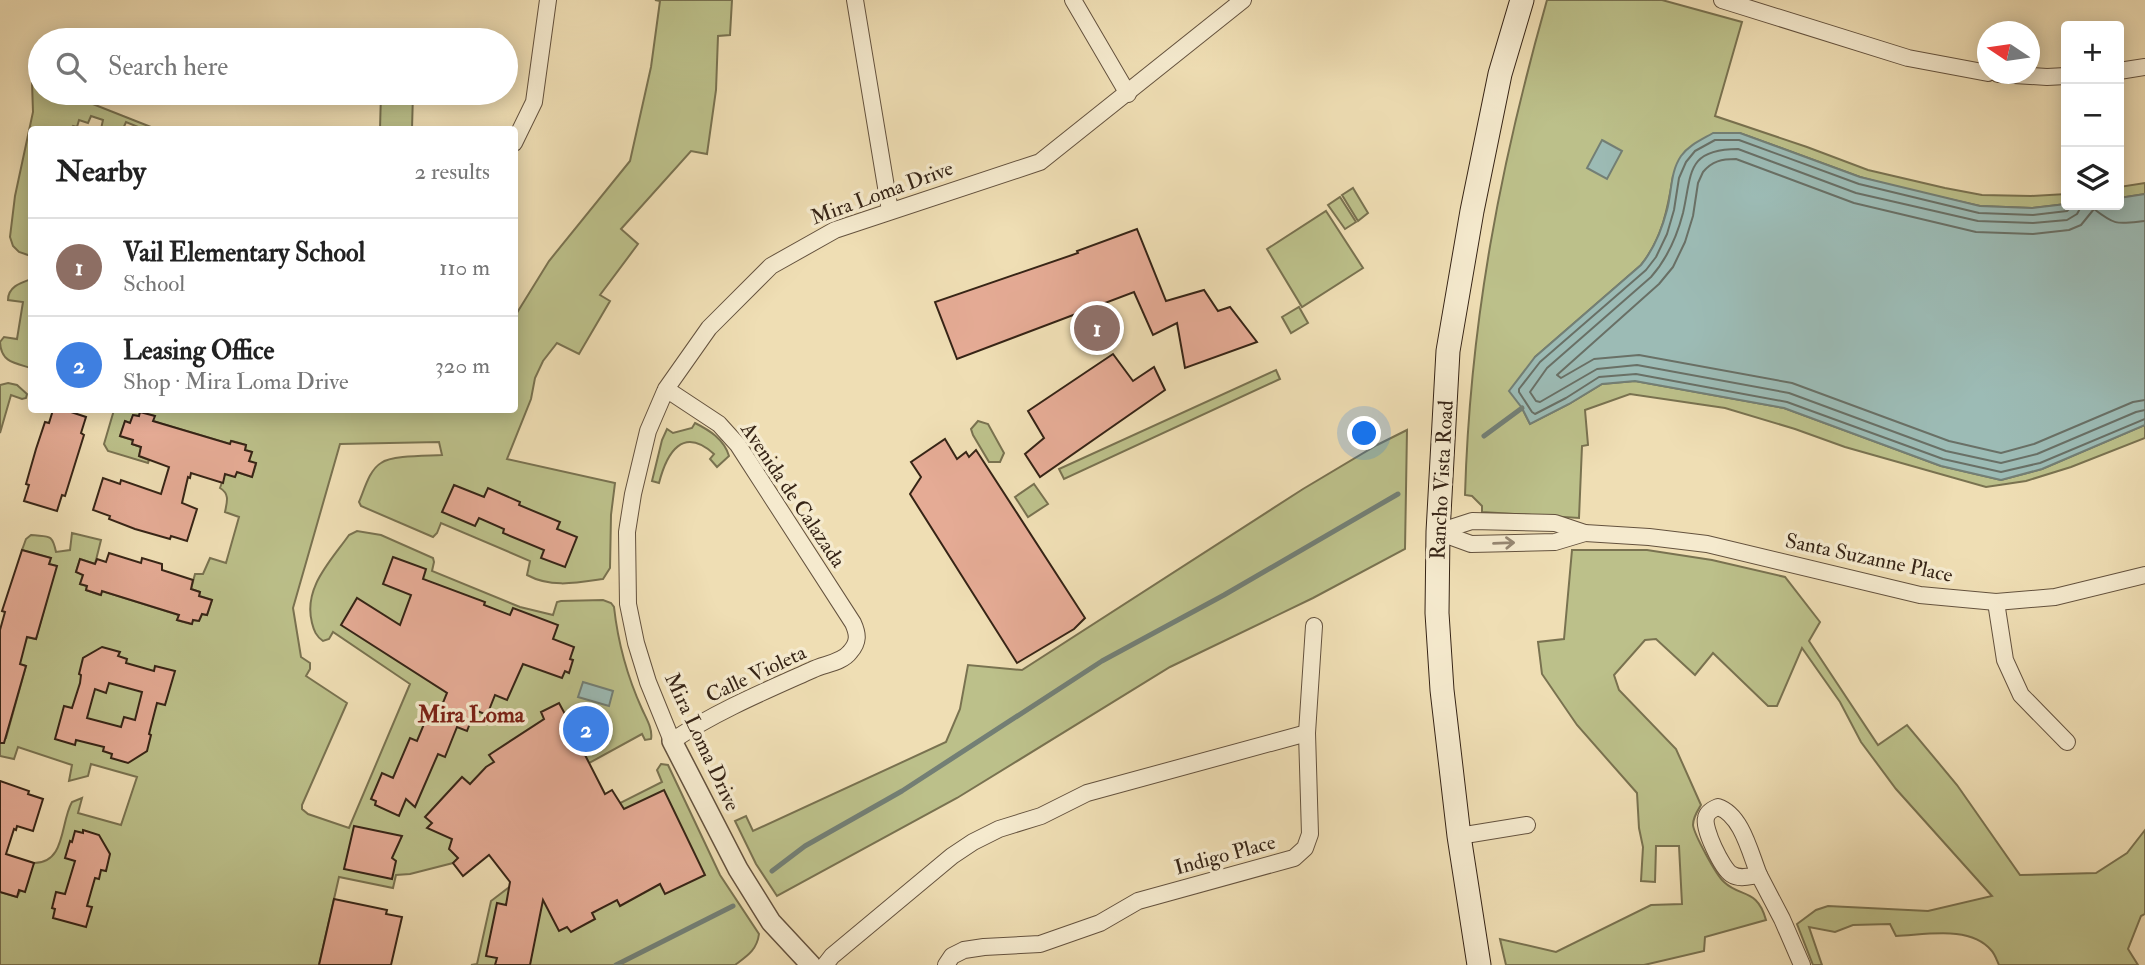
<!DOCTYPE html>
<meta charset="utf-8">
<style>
:root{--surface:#fff;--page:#f2f2f2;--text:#222;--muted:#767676;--line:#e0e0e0;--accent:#ea580c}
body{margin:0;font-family:"IM FELL Double Pica",serif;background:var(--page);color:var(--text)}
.controls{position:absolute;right:21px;top:21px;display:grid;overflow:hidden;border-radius:7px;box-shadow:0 4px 18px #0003}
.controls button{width:63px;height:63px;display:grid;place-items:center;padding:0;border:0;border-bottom:2px solid var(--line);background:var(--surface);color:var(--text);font:35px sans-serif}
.compass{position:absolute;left:1977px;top:21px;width:63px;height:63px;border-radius:50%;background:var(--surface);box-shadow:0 4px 18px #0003;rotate:283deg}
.you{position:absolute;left:1365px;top:434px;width:24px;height:24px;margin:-18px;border:5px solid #fff;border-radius:50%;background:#1a73e8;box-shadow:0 0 0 10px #1a73e833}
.badge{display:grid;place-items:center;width:46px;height:46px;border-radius:50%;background:var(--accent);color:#fff;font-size:23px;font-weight:700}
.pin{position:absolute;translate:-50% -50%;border:4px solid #fff;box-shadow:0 2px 7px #0006}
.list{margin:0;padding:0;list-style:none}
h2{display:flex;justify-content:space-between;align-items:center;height:91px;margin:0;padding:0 28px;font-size:30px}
h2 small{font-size:23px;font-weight:400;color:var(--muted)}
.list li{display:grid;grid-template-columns:46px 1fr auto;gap:21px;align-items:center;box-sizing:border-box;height:98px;padding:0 28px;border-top:2px solid var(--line)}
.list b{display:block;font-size:26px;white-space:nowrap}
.list p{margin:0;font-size:23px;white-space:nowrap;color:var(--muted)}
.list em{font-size:23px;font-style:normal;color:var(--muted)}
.icon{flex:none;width:38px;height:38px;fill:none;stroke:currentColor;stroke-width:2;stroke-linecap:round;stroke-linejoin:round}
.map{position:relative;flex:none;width:2145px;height:965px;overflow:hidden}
.search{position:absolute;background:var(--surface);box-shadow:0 4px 18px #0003;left:28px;top:28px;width:490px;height:77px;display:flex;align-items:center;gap:18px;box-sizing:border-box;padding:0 24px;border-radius:38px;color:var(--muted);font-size:26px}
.panel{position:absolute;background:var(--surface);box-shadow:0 4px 18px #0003;left:28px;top:126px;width:490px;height:287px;border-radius:7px}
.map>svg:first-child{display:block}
</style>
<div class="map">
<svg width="2145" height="965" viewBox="0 0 2145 965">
<rect width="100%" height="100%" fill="#efdeb4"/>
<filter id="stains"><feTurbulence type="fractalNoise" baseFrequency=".00286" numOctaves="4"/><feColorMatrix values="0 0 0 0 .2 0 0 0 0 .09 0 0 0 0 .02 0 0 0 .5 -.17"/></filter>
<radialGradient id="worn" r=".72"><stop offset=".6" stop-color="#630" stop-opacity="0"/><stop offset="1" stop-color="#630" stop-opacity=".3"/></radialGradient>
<!-- green -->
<g fill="#bcc08a" stroke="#797250" stroke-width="2">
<path d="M655 0H732L730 35 718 36 716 90 707 154 691 151 621 229 638 244 600 295 610 301 579 354 557 343 543 361 535 378 531 399 507 459 615 483 611 515 610 568 603 579C576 583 551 588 527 575L530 561 441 523 437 533 433 537 361 506 359 502C364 491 369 470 381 463 392 455 428 456 442 455L439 442 340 444 293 608 301 657 310 663V669L306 676 347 703 302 805V809L308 814 349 828 410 684 333 632 329 639 323 641C316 636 314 631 312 623 303 588 330 562 349 535L357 531 381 535 433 558 434 562 432 571 520 607 553 615 557 602 561 601 603 600 611 603 614 607C618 643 627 676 642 709 646 718 653 729 651 739L645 740 642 734 549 785 453 863 410 874 396 875 393 888 339 877 319 965H0V892L17 897 34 863C66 863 60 823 72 802L82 798 78 813 121 825 137 777 91 764 88 776 69 781 72 765 18 747 14 759 0 756V738H6L26 666 18 664 27 637 36 639 56 566 49 564 50 558 22 550 26 539 31 535C49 537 52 533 56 552L70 550 72 533 101 540 95 564 80 559 76 572 83 575 80 584 87 586 86 590 100 595 102 591 179 615 177 620 191 624 193 620 199 621 202 614 207 615 212 600 199 596 200 592 191 589 195 574H203L210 558 226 563 239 517 225 512C227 502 230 494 220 488L225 474 237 472 252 477 256 464 249 461 252 452 245 450 246 445 232 441 230 444 159 423 153 421 154 416 140 412 139 416 133 415 130 423 125 421 120 436 133 440 132 444 141 447 139 456 149 460 148 463 108 451 104 444 114 410H514L515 316 549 261 630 161 651 67 660 1Z"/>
<path d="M1547 0H1662L1742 22 1715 116 1807 147 1868 170 1945 188 1982 195 2031 196 2066 194V204L2032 208 1980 206 1900 188 1860 177 1740 133 1673 176C1668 208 1662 239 1641 265L1535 357 1522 408 1530 424 1569 404 1602 384 1635 381 1784 408 1941 466 2001 480 2042 469 2145 425V438L2071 467 2026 481 1986 487 1845 447 1795 429 1725 408 1630 394 1585 410 1588 445 1582 446 1579 518 1482 512V506L1472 496 1465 495C1470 322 1500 166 1547 0Z"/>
<path d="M32 82 40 83V93H65L156 129H143L126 122 123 129H101L103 120 91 116 88 123 79 120 77 127 73 126 71 129 32 130 31 256 19 252 13 246 10 237 15 196 33 112Z"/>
<path d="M381 93H413L412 129H380Z"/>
<path d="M2145 183V194L2119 198V187Z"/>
<path d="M1353 188 1368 213 1358 221 1342 195Z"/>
<path d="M1340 197 1356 222 1345 229 1328 205Z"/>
<path d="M1326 211 1363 268 1302 307 1267 249Z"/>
<path d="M31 279H32L31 368C14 363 1 362 0 342L4 337 17 339 23 302 8 300C8 287 20 283 31 279Z"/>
<path d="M1299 307 1308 323 1291 333 1282 317Z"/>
<path d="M1276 370 1280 379 1064 479 1059 469Z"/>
<path d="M8 383 17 385 27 394 26 398 22 399 11 395 0 433V385Z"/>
<path d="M978 421 988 424 1004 453 1000 462H989L973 435 971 429Z"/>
<path d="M695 423C709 430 724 439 729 456L717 467 710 459 714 454C683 426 667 452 659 483L652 481 662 440 667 429 673 433 692 428Z"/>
<path d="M1407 430 1405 549 1313 598 1170 667 957 798 777 896 756 864 735 821 746 816 753 831 946 742 960 709 968 665 1022 670 1303 489 1377 445Z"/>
<path d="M1034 484 1048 504 1028 517 1015 497Z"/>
<path d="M1572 550H1647L1712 560 1785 577 1820 622 1809 641 1878 745 1907 725 1957 785 2020 875 2096 873 2127 853 2145 830V914L2141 916 2128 949 2138 965H1999C1997 961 1995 954 1991 950 1970 925 1925 935 1896 936L1890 924 1853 925 1835 932 1809 927 1822 965H1813L1797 924 1816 910 1828 906 1928 911 1992 896 1896 789 1861 742 1840 702 1802 648 1777 706H1768L1713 653 1695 675 1656 639 1645 640 1614 675 1619 690 1676 749 1701 805C1698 810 1693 817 1693 825 1694 834 1716 875 1724 882 1741 898 1757 888 1766 920L1705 937 1704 951 1644 965H1506L1500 939 1556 952 1651 905 1682 904 1679 846H1656L1655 882 1641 881 1643 847 1639 828 1637 793 1577 725 1542 674 1538 642 1564 639Z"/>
<path d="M661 764 668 765 720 875 759 934C757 950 747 956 735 965H471L477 964 491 901 620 803 662 782 657 770Z"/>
</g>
<!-- water -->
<g fill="#9cbbb5" stroke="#737f75" stroke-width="2">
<path d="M1713 133H1740L1860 177 1980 206 2032 208 2066 204 2119 205V198L2145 194V425L2042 469 2001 480 1941 466 1784 408 1635 381 1602 384 1569 404 1530 424 1522 408 1509 391 1535 357 1641 265C1654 249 1662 229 1667 210 1672 192 1670 172 1681 156 1689 145 1701 140 1713 133Z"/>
<path d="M1602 140 1622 151 1607 179 1587 168Z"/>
<path d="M583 682 613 691 609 706 578 697Z"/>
</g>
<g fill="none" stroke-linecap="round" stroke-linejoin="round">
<!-- shore -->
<g stroke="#697066" stroke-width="2">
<path d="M2073 205 2067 211 2033 215 1979 213 1859 184 1739 140H1715L1695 151 1686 162 1679 178 1674 210 1667 234 1656 257 1646 270 1540 362 1519 389V392L1532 412 1535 414 1566 398 1599 377 1636 374 1787 402 1943 459 2001 472 2040 463 2145 419"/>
<path d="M2082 205 2077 214 2067 220 2033 223 1978 221 1856 193 1738 149C1686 149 1692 174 1683 213 1677 236 1667 259 1651 277L1547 368 1530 392 1536 401 1540 402 1597 369 1637 365 1789 393 1946 451 2001 463 2037 454 2136 412 2145 410"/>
<path d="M2145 221C2117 224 2116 226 2094 209L2081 225 2069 230 2033 234 1976 232 1854 203 1736 159C1722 159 1712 161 1703 172L1698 183 1693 216 1685 242 1673 267 1659 284 1557 375 1561 378 1594 359 1639 355 1792 383 1949 441 2001 453 2034 444 2133 402 2145 400"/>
</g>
<!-- stream -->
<g stroke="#737f75" stroke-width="5">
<path d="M1484 436 1522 408"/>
<path d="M772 871 805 846 902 791 1102 661 1224 595 1398 494"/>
<path d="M616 965 733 906"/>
</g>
</g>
<!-- building -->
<g fill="#e5ab95" stroke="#362416" stroke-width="2" fill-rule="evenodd">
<path d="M1137 229 1166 301 1204 290 1218 311 1230 307 1257 342 1185 368 1177 323 1153 335 1134 292 957 359 935 302 1078 253 1077 251Z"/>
<path d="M1113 354 1133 381 1154 367 1165 390 1040 477 1025 454 1044 438 1028 411Z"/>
<path d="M53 410H65L86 417 81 433 84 435 65 496 62 495 57 511 24 501 29 485 26 484 36 449 45 422 49 423Z"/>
<path d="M140 412 155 416 153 421 230 444 231 441 246 445 245 450 252 452 249 461 256 463 252 477 237 472 235 477 225 474 223 483 191 473 190 478 188 477 182 503 197 509 187 541 171 536 170 539 135 529 109 519 110 516 93 510 103 478 120 484 121 480 161 494 169 467 139 456 141 447 132 444 133 440 120 436 125 421 130 423 133 415 139 416Z"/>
<path d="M945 439 957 459 966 452 969 457 976 450 1085 618 1074 629 1017 663 910 494 921 477 911 462Z"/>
<path d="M454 485 484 497 488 488 520 502 519 505 560 522 557 529 577 537 565 567 541 558 544 550 503 533 504 529 479 518 475 526 442 512Z"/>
<path d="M22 550 51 558 49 564 57 566 36 639 27 637 20 664 26 666 4 743H0V630L5 612 2 611Z"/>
<path d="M109 553 141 563 142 558 162 564V570L193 580 191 589 200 592 199 596 212 600 207 615 202 614 199 621 193 620 192 624 177 620 179 615 102 591 101 595 86 590 87 586 80 584 83 575 76 572 80 559 95 564 97 559 106 562Z"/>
<path d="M393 557 426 569 423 579 485 602 484 605 510 615 513 608 558 625 553 639 574 647 570 659 573 660 569 673 565 671 562 678 523 664 507 700 495 695 487 715 475 710 467 731 457 727 445 757 438 754 415 807 406 799 399 816 375 805 376 801 371 799 382 773 393 778 410 738 417 741 429 712 438 715 447 693 341 625 357 598 400 625 411 595 383 584Z"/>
<path d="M102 647 120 652 118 656 127 659 126 663 154 671 155 666 175 671 165 705 157 703 149 734 151 735 147 751 128 763 111 758 112 754 103 751 104 747 76 740 75 745 55 739 64 706 72 708 80 683 81 675 79 674 83 658ZM109 683 142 692 135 720 124 717 121 727 87 718 95 689 106 693Z"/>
<path d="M559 703 566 716 578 710 605 719 608 728 603 744 584 753 605 794 612 790 624 809 664 790 705 875 665 894 660 884 620 906 617 900 592 913 595 919 571 932 567 927 559 931 543 900 530 965H495L497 958 486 956 497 903 506 905 510 882 489 855 463 876 453 863 458 858 449 849 452 839 427 828 432 823 425 817 462 777 470 784 486 767 494 762 489 755 544 719 541 712Z"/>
<path d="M0 781 29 791 28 794 43 799 33 831 17 826 16 830 14 829 6 854 34 863 25 892 19 890 17 897 0 892Z"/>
<path d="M354 826 402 836 392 858 396 861 392 879 344 869Z"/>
<path d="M83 830 99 835 110 854 106 871 101 870 99 879 95 878 87 906 92 907 86 927 53 918 55 909 52 908 56 892 65 894 75 861 65 858 70 841 72 842 75 831 83 833Z"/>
<path d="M334 899 387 910 386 914 402 917 391 965H319Z"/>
</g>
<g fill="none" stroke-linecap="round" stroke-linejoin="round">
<!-- minor casing -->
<g stroke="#64523e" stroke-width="18">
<g id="minor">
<path d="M855 0 890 211"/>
<path d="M1073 0 1128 94"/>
<path d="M1722 0 1908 58 1988 73"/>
<path d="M2119 71 2145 67"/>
<path d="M1998 74 2047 77 2066 76"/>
<path d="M514 143 534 102 548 0"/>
<path d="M666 389 719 424 738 445 853 623C858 634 859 642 850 652 842 663 823 664 812 670 765 691 715 712 672 741L648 682 636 643 628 604 627 532 633 494 648 431 666 389 709 328 771 266 835 230 1040 162 1243 0"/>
<path d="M1438 532 1472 521 1555 523 1585 533 1649 537 1707 544 1920 595 1996 602 2055 597 2145 575"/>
<path d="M1438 532 1471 544 1555 542 1585 533"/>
<path d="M1996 602 2005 660 2021 695 2067 742"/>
<path d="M1718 807C1742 815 1750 853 1759 875 1750 876 1740 880 1731 874 1722 868 1703 829 1706 818 1707 812 1713 809 1718 807Z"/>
<path d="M1459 836 1527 825"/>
<path d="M1759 875 1782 919 1802 965"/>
<path d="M825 965 832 956 952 856 973 842 999 829 1041 816 1087 793 1307 733"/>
<path d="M946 965 952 956 964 950 984 947 1040 944 1100 923 1138 901 1294 858 1305 848 1310 834 1307 733 1314 626"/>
</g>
</g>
<!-- tertiary casing -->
<g stroke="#64523e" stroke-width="22">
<path id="tertiary" d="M672 741 738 869 771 922 811 965"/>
</g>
<!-- secondary casing -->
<g stroke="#362416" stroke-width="25">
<path id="secondary" d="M1479 965 1459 836 1442 690 1437 613 1438 532 1448 351 1472 211 1500 74 1522 0"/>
</g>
<!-- minor -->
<use href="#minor" stroke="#f5eace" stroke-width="16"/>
<!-- tertiary -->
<use href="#tertiary" stroke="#f5eace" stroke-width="19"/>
<!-- secondary -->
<use href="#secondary" stroke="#f5eace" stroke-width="23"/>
</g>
<!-- one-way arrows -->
<defs><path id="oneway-shaft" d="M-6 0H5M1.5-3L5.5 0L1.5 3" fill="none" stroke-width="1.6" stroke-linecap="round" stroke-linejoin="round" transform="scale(1.75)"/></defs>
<use stroke="#968772" href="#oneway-shaft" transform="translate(1504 543) rotate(-2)"/>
<g text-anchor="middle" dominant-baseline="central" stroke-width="7" stroke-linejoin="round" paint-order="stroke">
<!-- street labels -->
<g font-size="21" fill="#362416" stroke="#f5eace">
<text transform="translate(882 193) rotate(-20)">Mira Loma Drive</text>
<text transform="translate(1442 480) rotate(-87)">Rancho Vista Road</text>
<text transform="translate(793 495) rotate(56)">Avenida de Calazada</text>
<text transform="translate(1869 558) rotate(12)">Santa Suzanne Place</text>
<text transform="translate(756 674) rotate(-25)">Calle Violeta</text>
<text transform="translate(702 742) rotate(65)">Mira Loma Drive</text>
<text transform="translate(1225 855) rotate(-15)">Indigo Place</text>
</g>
<!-- neighbourhood labels -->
<g font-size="23" font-weight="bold" fill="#7a1f14" stroke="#f5eace">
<text x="471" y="714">Mira Loma</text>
</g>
</g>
<rect width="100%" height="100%" filter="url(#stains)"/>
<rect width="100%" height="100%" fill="url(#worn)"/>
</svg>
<div class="controls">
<button>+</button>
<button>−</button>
<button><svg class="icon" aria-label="layers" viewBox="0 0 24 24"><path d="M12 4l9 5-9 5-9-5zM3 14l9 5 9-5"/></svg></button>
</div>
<svg class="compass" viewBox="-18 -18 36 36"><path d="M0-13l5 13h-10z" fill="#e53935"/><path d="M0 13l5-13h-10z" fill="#767676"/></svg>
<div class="you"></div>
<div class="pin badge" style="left:1097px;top:328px;background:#8d6e63">1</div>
<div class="pin badge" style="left:586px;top:729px;background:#3f7fe0">2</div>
<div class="search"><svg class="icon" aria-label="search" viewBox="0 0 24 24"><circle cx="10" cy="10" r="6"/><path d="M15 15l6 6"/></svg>Search here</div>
<section class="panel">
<h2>Nearby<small>2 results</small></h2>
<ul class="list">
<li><span class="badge" style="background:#8d6e63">1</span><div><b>Vail Elementary School</b><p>School</p></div><em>110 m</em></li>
<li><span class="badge" style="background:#3f7fe0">2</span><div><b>Leasing Office</b><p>Shop · Mira Loma Drive</p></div><em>320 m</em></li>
</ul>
</section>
</div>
